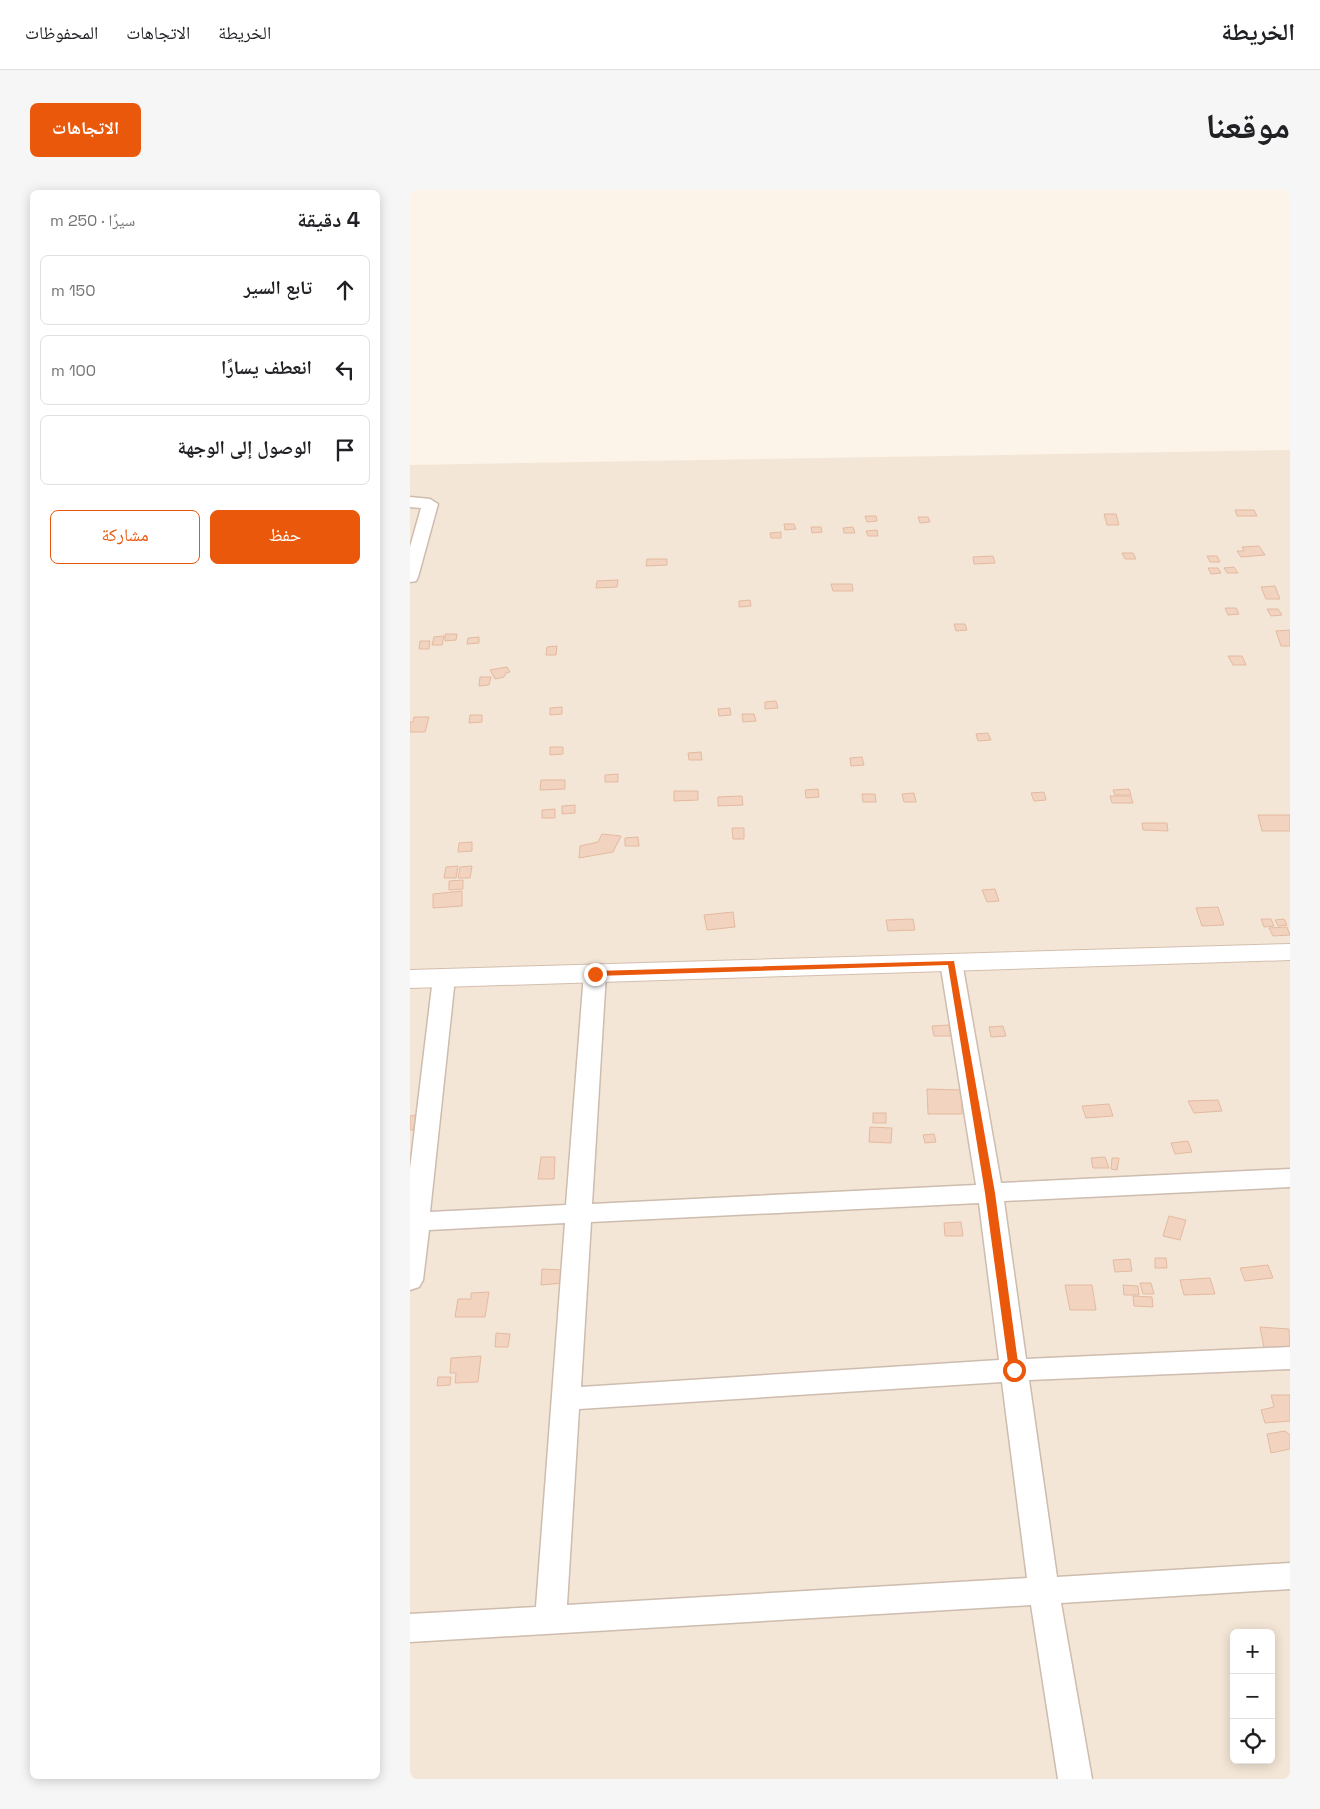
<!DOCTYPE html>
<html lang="ar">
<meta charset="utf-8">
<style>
:root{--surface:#fff;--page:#f6f6f6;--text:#202124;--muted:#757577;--line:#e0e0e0;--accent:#ea580c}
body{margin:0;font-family:"Space Grotesk","Noto Naskh Arabic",sans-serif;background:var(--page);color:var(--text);direction:rtl}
.controls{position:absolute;right:15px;bottom:15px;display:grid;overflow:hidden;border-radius:8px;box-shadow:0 2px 12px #0003}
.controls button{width:45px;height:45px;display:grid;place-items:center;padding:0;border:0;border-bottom:1px solid var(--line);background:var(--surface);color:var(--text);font:25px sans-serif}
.stop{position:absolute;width:15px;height:15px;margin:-11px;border:4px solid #ea580c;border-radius:50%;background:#fff}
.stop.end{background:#ea580c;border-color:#fff;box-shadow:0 1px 5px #0008}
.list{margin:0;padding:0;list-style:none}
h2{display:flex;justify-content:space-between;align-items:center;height:65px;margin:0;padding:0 20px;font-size:21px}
h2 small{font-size:16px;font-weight:400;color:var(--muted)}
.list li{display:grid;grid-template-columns:32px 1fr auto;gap:15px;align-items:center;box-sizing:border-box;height:70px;margin:0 10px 10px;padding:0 10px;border:1px solid var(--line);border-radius:8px}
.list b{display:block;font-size:19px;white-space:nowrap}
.list em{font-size:16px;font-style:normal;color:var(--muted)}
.actions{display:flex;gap:10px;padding:15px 20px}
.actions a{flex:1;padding:11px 0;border:1px solid var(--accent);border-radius:8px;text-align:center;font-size:18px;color:var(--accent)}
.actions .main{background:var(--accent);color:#fff}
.icon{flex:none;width:28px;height:28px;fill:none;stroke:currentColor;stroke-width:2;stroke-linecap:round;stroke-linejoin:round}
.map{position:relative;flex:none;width:880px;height:1589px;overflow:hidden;direction:ltr;border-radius:8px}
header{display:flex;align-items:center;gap:30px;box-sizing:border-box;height:70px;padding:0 25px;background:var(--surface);border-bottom:1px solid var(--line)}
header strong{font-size:24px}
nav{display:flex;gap:28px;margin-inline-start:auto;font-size:18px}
.intro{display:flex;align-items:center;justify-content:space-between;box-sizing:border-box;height:120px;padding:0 30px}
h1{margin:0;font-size:35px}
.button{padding:12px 22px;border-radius:8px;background:var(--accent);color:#fff;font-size:18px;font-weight:700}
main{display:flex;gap:30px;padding:0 30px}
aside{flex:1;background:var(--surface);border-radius:8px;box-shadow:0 2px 12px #0003}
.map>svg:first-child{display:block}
</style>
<header>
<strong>الخريطة</strong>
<nav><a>الخريطة</a><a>الاتجاهات</a><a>المحفوظات</a></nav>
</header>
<div class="intro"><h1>موقعنا</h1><a class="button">الاتجاهات</a></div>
<main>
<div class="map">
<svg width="880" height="1589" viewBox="0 0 880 1589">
<rect width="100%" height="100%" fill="#fcf4e8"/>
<!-- residential -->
<path fill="#f4e6d6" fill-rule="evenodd" d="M880 260V1589H0V275ZM824 1443H861V1570H824Z"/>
<!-- building -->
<g fill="#f1d3bf" stroke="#e4baa0">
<path d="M825 320H844L847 326H827Z"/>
<path d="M694 324H706L709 335H697Z"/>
<path d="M455 326H466L467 331 457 332Z"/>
<path d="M508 327H518L520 332 510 333Z"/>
<path d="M374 334H384L386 339 375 340Z"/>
<path d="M401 337H411L412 342 402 343Z"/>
<path d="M443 337 445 343H434L433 338Z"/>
<path d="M467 340 468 346H458L456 341Z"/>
<path d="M371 342V348H361L360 343Z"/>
<path d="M849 356 855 365 831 367 827 361H834L832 357Z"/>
<path d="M712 363H723L726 369H715Z"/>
<path d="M583 366 585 373 564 374 563 367Z"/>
<path d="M797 366H807L810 372H800Z"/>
<path d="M237 369H257V375L236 376Z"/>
<path d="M824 377 828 383H817L814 378Z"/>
<path d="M798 378H808L811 383 801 384Z"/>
<path d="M208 390 207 397 186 398 187 391Z"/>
<path d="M421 394H442L443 401H423Z"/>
<path d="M865 396 870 409H856L851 397Z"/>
<path d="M340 410 341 416 329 417V411Z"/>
<path d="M815 418H826L829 424 818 425Z"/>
<path d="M857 419H868L872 425 861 426Z"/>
<path d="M544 434H555L557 440 546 441Z"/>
<path d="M880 440V456H871L866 441Z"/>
<path d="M35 444H47L46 450 35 451Z"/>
<path d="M34 446 32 455H22L24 447Z"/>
<path d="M69 447V453L57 454 58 448Z"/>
<path d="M10 451H20L19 459H9Z"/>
<path d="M147 456 146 465H136L137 457Z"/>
<path d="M818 466H832L836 475H823Z"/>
<path d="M97 477 100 482 96 483 94 487 85 489 80 480Z"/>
<path d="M70 487H81L79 495 69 496Z"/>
<path d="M366 511 368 518 355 519V512Z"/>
<path d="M152 517V524L140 525V518Z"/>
<path d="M320 518 321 525 309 526 308 519Z"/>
<path d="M332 524H344L346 531 333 532Z"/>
<path d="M60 525H72V532L59 533Z"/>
<path d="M4 527H19L15 542H0V532H3Z"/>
<path d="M578 543 581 550 568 551 566 544Z"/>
<path d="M140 557H153V564L140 565Z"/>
<path d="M291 562 292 570H279L278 563Z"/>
<path d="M452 567 454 575 441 576 440 568Z"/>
<path d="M208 584V592H195V585Z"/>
<path d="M131 590H155V599L130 600Z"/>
<path d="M408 599 409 607 396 608 395 600Z"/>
<path d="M719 599 721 605H705L703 600Z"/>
<path d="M264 601H288V610L264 611Z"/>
<path d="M634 602 636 610 624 611 621 603Z"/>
<path d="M504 603 506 612H494L492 604Z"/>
<path d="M452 604H465L466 612H453Z"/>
<path d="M332 606 333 615 308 616V607Z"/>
<path d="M700 606H721L723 613H702Z"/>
<path d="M165 615V623L152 624V616Z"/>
<path d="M145 619V628H132V620Z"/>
<path d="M848 625H880V641H852Z"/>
<path d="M732 633H757L758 641 733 640Z"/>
<path d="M322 638H334V649H323Z"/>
<path d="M192 644 211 646 203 662 169 668 170 656 188 652Z"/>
<path d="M228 647 229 656H215V648Z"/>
<path d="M62 652V661L48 662 49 653Z"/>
<path d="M48 676 46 688H34L36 677Z"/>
<path d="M62 676 60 688H48L50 677Z"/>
<path d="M53 690V699L39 700V691Z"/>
<path d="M585 699 589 711 577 712 572 700Z"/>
<path d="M52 701V716L23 718V704Z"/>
<path d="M808 717 814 735 792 736 786 718Z"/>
<path d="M323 722 325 737 297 740 294 725Z"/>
<path d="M503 729 505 740 478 741 476 730Z"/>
<path d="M851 729H861L864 736 854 737Z"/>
<path d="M874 729 877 735 868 736 865 730Z"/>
<path d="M877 737 880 745 863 746 859 738Z"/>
<path d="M539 835 541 846H524L522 836Z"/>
<path d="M593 836 596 846 581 847 579 837Z"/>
<path d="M517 899 551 900 552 924H518Z"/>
<path d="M808 910 812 921 784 923 778 911Z"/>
<path d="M699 914 703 926 676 928 672 916Z"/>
<rect x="463" y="923" width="13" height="10"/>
<path d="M7 925 3 940H0V926Z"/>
<path d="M460 937 482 938 481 953 459 952Z"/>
<path d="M524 944 526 952 515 953 513 945Z"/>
<path d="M778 951 782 962 765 964 761 953Z"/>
<path d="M131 967H145L144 989H128Z"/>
<path d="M695 967 699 978H683L681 968Z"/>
<path d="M702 968H709L707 980 701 979Z"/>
<path d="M759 1026 776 1030 770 1050 753 1046Z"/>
<path d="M551 1032 553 1046H535L534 1033Z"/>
<path d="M745 1068H756L757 1078H745Z"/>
<path d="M720 1069 722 1081 705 1082 703 1070Z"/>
<path d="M858 1075 863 1088 835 1091 830 1078Z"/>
<path d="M132 1079 154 1080 153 1093 131 1095Z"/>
<path d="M800 1088 805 1104 774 1105 770 1090Z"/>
<path d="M730 1093H741L744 1104H733Z"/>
<path d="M655 1095H682L686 1120H660Z"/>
<path d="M713 1095 728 1096 729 1105H714Z"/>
<path d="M79 1102 75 1127H45L48 1109H61V1103Z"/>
<path d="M723 1106 742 1107 743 1117 724 1116Z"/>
<path d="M850 1137 879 1139 880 1162 855 1163Z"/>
<path d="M86 1143 100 1144 98 1157H85Z"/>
<path d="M71 1166 68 1192 45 1193 46 1183H40L41 1168Z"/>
<path d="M28 1187H41L40 1195 27 1196Z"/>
<path d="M861 1205H880V1231L855 1233 851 1220 864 1217Z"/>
<path d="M875 1241 880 1245V1259L861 1263 857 1244Z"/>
</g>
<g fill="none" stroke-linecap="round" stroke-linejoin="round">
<!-- street casing -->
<g stroke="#cebcae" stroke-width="3">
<g id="street">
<path d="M0 307 20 309 28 314 8 387 6 391 0 392V357L11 318 0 317Z"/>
<path d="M541 765 549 767 552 772 591 993 880 979V997L594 1011 616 1169 880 1157V1179L619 1190 647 1387 880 1373V1399L651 1413 682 1589H648L621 1415 0 1452V1424L126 1417 155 1033 19 1040 13 1090 9 1097 0 1100V979L23 788 26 783 34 781 42 783 45 788 20 1022 156 1015 174 783 177 778 185 776 193 778 196 783 182 1014 566 995 530 772 533 767ZM569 1013 589 1170 171 1197 181 1032ZM592 1192 617 1388 157 1415 169 1219Z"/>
</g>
</g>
<!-- secondary casing -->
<g stroke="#d3beae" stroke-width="2">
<path id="secondary" d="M880 754V770L0 798V780Z"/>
</g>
<!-- street -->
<use href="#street" fill="#fff" fill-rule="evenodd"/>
<!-- secondary -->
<use href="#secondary" fill="#fff" fill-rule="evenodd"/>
</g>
<!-- route -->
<path fill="#ea580c" d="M544 771 585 1003 609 1180 604 1184 599 1180 575 1003 538 775 185 786 181 784 185 781Z"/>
</svg>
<div class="controls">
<button>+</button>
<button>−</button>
<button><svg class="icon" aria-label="locate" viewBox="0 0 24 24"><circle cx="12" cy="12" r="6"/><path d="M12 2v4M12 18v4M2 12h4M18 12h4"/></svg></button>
</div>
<div class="stop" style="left:604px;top:1180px"></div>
<div class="stop end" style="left:185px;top:784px"></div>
</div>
<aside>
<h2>4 دقيقة<small>سيرًا · 250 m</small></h2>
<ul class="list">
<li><svg class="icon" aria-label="ahead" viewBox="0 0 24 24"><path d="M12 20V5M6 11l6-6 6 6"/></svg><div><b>تابع السير</b></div><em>150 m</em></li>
<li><svg class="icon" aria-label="left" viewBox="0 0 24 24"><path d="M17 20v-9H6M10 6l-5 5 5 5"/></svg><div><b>انعطف يسارًا</b></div><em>100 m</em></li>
<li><svg class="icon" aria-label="arrive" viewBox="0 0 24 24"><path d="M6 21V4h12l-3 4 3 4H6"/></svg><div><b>الوصول إلى الوجهة</b></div></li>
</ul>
<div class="actions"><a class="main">حفظ</a><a>مشاركة</a></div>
</aside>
</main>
